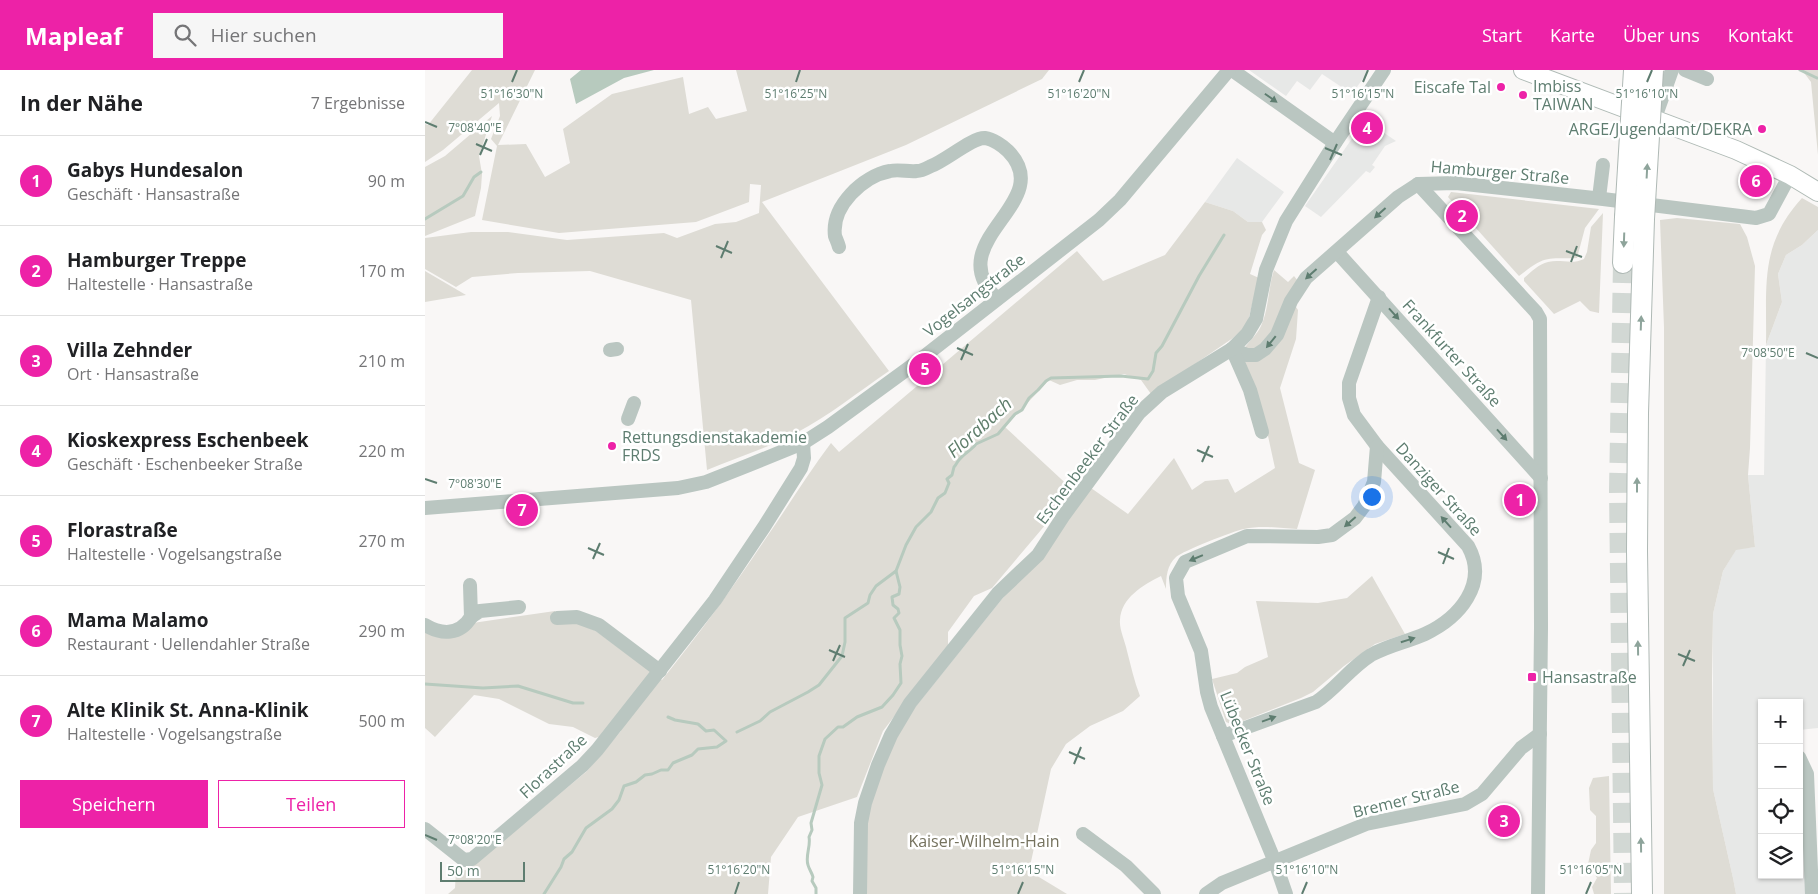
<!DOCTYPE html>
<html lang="de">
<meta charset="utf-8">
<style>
:root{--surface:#fff;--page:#f6f6f6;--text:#202124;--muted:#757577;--line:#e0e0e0;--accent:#ed22a7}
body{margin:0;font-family:"Open Sans",sans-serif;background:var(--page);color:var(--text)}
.controls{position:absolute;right:15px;bottom:15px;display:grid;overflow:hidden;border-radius:0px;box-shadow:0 1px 4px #0004}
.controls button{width:45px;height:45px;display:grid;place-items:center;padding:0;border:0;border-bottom:1px solid var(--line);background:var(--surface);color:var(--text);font:25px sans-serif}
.scale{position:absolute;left:15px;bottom:12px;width:85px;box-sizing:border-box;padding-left:5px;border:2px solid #5e7d70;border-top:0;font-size:14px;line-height:18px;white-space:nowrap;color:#5e7d70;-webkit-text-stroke:4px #fff;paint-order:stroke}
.you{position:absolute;left:946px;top:426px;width:18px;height:18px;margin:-12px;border:4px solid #fff;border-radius:50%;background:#1a73e8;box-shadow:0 0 0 8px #1a73e833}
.badge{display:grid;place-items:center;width:32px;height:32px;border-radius:50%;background:var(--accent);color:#fff;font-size:16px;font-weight:700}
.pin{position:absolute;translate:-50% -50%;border:2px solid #fff;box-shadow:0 1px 5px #0006}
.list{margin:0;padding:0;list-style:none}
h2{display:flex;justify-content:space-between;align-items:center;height:65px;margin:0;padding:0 20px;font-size:21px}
h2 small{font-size:16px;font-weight:400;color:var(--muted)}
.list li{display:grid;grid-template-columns:32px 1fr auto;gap:15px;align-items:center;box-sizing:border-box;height:90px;padding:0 20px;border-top:1px solid var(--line)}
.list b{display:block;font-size:19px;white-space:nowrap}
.list p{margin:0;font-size:16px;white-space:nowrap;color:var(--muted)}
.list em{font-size:16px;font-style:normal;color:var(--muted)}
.actions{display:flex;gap:10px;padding:15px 20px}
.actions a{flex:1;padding:11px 0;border:1px solid var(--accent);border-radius:0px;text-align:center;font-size:18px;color:var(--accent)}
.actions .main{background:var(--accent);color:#fff}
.icon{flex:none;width:28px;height:28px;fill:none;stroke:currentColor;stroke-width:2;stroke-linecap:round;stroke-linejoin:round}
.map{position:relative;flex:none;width:1393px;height:824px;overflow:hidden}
header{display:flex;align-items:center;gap:30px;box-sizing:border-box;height:70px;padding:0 25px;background:var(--accent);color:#fff}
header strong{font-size:24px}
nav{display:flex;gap:28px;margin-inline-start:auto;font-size:18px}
.search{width:350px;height:45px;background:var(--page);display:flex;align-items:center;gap:12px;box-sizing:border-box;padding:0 18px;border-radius:0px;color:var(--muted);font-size:19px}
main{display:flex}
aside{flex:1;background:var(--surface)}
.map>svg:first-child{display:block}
</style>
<header>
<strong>Mapleaf</strong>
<div class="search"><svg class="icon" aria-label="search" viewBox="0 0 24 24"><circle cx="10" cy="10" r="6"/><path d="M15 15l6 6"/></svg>Hier suchen</div>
<nav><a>Start</a><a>Karte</a><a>Über uns</a><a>Kontakt</a></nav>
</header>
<main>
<aside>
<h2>In der Nähe<small>7 Ergebnisse</small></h2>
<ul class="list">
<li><span class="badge">1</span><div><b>Gabys Hundesalon</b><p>Geschäft · Hansastraße</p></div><em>90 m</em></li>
<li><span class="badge">2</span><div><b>Hamburger Treppe</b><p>Haltestelle · Hansastraße</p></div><em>170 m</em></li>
<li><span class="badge">3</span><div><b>Villa Zehnder</b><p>Ort · Hansastraße</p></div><em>210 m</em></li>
<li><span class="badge">4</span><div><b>Kioskexpress Eschenbeek</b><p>Geschäft · Eschenbeeker Straße</p></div><em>220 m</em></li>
<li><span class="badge">5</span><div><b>Florastraße</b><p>Haltestelle · Vogelsangstraße</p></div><em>270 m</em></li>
<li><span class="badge">6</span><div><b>Mama Malamo</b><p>Restaurant · Uellendahler Straße</p></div><em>290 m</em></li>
<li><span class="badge">7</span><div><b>Alte Klinik St. Anna-Klinik</b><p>Haltestelle · Vogelsangstraße</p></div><em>500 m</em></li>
</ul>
<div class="actions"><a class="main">Speichern</a><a>Teilen</a></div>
</aside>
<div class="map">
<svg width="1393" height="824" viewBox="0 0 1393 824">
<rect width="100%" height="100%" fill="#f9f7f6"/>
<!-- built -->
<g fill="#e7e8e7">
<path d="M824 0H944L927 24 897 4 885 20 872 11 861 26Z"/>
<path d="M940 50 971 71 960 76 947 95 950 97 945 103 941 101 896 147 880 136Z"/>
<path d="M812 88 859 122 837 152H823L808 141 780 132Z"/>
<path d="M1393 160V658L1374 660V633H1337V805H1374V692L1384 824H1311L1308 808 1288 719V544L1298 501 1311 479 1330 477 1323 405H1339L1341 275 1357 232 1353 204 1361 185 1377 175Z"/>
</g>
<!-- green -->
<g fill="#dedcd5">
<path d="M47 0H110L73 75 101 74 120 107 145 93 138 59 187 24 258 7 264 44 283 37 291 49 322 41 311 0H624L617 9 481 75 337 132 464 301C433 322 404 346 371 363 343 378 312 387 282 400L266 230 165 201 93 203 47 207 31 217 0 199V168L46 162H83L142 170 239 163 252 168 290 154 311 152 334 143 336 115 325 114 324 132 271 152 134 163 57 150 72 76 66 69 75 46 74 33 18 80 0 92V54L3 55Z"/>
<path d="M1377 0H1393V85L1386 12Z"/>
<path d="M67 46 54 86 57 104 56 118 50 146 0 166V97L20 86Z"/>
<path d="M1026 122 1174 139 1160 158 1152 188C1120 189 1121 185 1094 206L1023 127Z"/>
<path d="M1377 128 1393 137V160L1377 175 1361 185 1353 204 1357 232 1341 275C1342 216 1334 175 1377 128Z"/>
<path d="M780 132 808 141 823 152H837L841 160 837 165 825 204 834 208 823 251 817 260 808 268 726 324 716 310 699 304 670 310H652L635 315 624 310 580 357 649 421 567 518 549 526 523 562V576L458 661 432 727 373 747 346 787 343 824H23L30 818 31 801 42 800 161 702 196 661 170 668 148 657 124 654 74 629 49 625 10 667 0 658V560L130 541 133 554 152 553 171 561 237 610C273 565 307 519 339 471 362 438 382 405 406 373L414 382 652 181 678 211 740 185Z"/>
<path d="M1178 143 1174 243 1165 241 1155 231 1129 244 1099 211V208C1106 202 1114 194 1123 192 1136 189 1147 195 1159 189L1162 182 1166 157Z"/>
<path d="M1252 148 1315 154 1322 167 1330 196 1325 378 1323 405 1330 477 1311 480 1298 501 1288 544 1287 609 1288 719 1308 808 1311 824H1239V257L1235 150Z"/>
<path d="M849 200 863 212 869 206 873 211 845 266 830 279H819C824 271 832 265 836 256 844 239 843 218 849 200Z"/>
<path d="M0 201 41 225 0 232Z"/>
<path d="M869 234 873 240 871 269 855 318 874 393 890 400 872 459C855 458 836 455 819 459 808 461 758 481 751 487 742 495 741 507 741 519L736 506C718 515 696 528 695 550 694 559 700 571 702 581 706 596 709 611 715 626L698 641 665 656 641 674 626 699 604 801 642 824H439V764L446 728 475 656 666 418 703 444 749 388 767 420 780 411 803 409 810 423 850 398 843 366 842 357 816 292 828 290Z"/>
<path d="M947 506 980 564 950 574 919 596 888 622 876 628 808 655 801 652 787 609 812 603 820 597 843 587 831 531 893 533 922 528Z"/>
<path d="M1184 706 1186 824H1169L1167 817 1172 808 1163 794 1166 780 1171 773V746L1165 740 1164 718 1168 708Z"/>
</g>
<!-- water -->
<path fill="#b7cabe" d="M156 0H229L199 8 151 34 145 9Z"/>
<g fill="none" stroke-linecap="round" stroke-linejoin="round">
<!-- stream -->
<g stroke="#b7cabe" stroke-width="3">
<path d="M1375 0 1392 8"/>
<path d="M0 149 38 126 49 107 56 102"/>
<path d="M0 614 58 618 93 616 148 633H158"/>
<path d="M312 662 335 651 345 642 383 622 394 615 417 586 420 572V548L443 533 445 525 451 516 471 501 481 475 491 457 506 442 513 428 520 423 524 413 522 409 527 405 529 397C531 395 532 392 534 390 539 383 547 380 551 374L573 364 590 344 597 340 604 328 613 320 621 311 626 308 696 306 723 309 728 301 731 283 737 276 774 206 799 165"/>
<path d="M119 824 136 797 139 789 147 782 161 758 187 739 194 730 199 716 211 712 220 705 227 704 236 700H243L248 693 267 685 273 679 292 677 301 671 289 660 281 661 273 654 250 650 243 647"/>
<path d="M391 824V818L387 811 388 807C387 803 384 799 383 795 380 786 386 776 384 767L387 760 386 753 397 715 394 703V686L400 669 413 657H418L432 647 457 637 468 625 476 613 475 594 477 586 475 575V560L469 548 474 543 473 539 468 535 467 527 474 524 475 517 471 501"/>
</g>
<!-- highway-tunnel -->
<path stroke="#d2d8d4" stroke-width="20" stroke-dasharray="20 10" stroke-linecap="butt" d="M1198 193 1194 421 1199 824"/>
<!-- major casing -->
<g stroke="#afbab5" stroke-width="20">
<path id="major" d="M1098 0 1311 80 1365 105 1393 122"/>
</g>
<!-- highway casing -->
<g stroke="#afb9b5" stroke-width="22">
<g id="highway">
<path d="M1198 193 1200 147"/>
<path d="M1217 824 1212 481 1213 343 1219 149"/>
</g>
</g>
<!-- minor -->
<g stroke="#bac6c1" stroke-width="14">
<path d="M807 0 910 73"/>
<path d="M1260 0 1282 9"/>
<path d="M1230 48 1247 0"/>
<path d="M993 114 1111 242 1115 249 1116 558 1113 824"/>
<path d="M1174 128 1178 95"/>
<path d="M414 177C413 173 411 169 410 166 406 136 438 106 465 101 474 99 483 102 492 101 497 101 502 98 506 96 520 91 548 67 560 68 568 69 578 76 583 81 634 133 513 170 572 229"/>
<path d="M912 182 1116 408"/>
<path d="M807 279 822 285H831L840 279 852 265 866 231 881 208 973 127 993 114 1031 113 1178 129 1331 148 1344 144 1365 105"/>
<path d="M807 279 825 320 837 362"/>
<path d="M185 280 192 279"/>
<path d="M203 349 209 333"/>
<path d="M0 438 253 418 281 412 324 395 378 373 403 357 492 292 674 150 695 130 804 0"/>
<path d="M45 515 46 547 55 541 94 537"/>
<path d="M132 548 152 547 174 555 235 601"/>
<path d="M0 555C17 565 35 565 46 547"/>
<path d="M798 666 891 632C911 619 925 598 946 585 964 575 982 572 1000 564 1034 548 1064 514 1043 476L952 376 929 345 924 328V313L954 227"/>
<path d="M1374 687 1382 704 1387 824"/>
<path d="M0 759 39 790 47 789 157 696 172 680 290 530 339 457 376 398 379 388 378 373"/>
<path d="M658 764 701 796 729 824"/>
<path d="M435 824 436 753 440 733 453 695 466 665 485 633 573 523 613 485 639 445 714 343 737 322 807 279 822 264 831 249 841 200 861 151 910 73 959 0"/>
<path d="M781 824 797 813 941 754 1040 734 1057 724 1096 678 1115 664"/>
<path d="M861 824 850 792 786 637 782 622 776 581 753 526 751 508 760 492 822 466 893 467 907 465 930 448 939 436 949 412 952 376"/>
</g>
<!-- major -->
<use href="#major" stroke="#fff" stroke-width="18"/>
<!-- highway -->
<use href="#highway" stroke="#fff" stroke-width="20"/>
<!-- highway-bridge casing -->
<g stroke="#afb9b5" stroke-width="22" stroke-linecap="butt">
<g id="highway-bridge">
<path d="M1200 147 1209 0"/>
<path d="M1219 149 1228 0"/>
</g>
</g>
<!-- highway-bridge -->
<use href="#highway-bridge" stroke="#fff" stroke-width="20"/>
</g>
<!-- one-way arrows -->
<defs><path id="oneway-solid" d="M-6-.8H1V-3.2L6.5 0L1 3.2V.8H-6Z" transform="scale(1.25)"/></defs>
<g fill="#5e7d70">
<use href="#oneway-solid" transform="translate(846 28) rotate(35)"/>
<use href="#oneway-solid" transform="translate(955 143) rotate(138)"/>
<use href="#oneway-solid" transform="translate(886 204) rotate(138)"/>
<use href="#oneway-solid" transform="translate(969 244) rotate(48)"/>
<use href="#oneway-solid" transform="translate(846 272) rotate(129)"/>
<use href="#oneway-solid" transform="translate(1077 365) rotate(48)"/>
<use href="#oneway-solid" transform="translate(925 452) rotate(139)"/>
<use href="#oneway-solid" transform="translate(1021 452) rotate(-132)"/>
<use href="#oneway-solid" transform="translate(771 488) rotate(157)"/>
<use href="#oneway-solid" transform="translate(983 570) rotate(-17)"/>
<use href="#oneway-solid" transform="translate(844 649) rotate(-20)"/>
</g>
<g fill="#8ea49b">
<use href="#oneway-solid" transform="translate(1222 101) rotate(-87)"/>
<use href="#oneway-solid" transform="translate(1199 170) rotate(92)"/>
<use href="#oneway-solid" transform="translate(1216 253) rotate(-88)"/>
<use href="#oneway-solid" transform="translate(1212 415) rotate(-90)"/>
<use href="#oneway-solid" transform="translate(1213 578) rotate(-91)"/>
<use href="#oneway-solid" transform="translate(1216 775) rotate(-91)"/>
</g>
<!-- ticks -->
<path fill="none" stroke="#5e7d70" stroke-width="2" d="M87 12 92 0M371 12 375 0M654 12 659 0M938 12 943 0M1222 12 1227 0M0 52 12 57M51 74 67 81M900 78 917 85M55 85 62 69M905 90 912 74M291 176 307 183M1141 181 1157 187M296 188 303 171M1146 192 1152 176M532 278 548 285M1381 283 1393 288M536 290 543 274M772 380 788 387M777 392 784 376M0 409 12 413M163 478 179 485M1013 482 1029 489M168 489 175 473M1018 494 1024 478M404 580 420 587M1253 584 1270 591M408 591 415 575M1258 596 1265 580M644 682 660 689M649 694 656 677M0 765 12 770M310 824 314 812M593 824 598 812M877 824 882 812M1161 824 1166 812"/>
<!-- markers -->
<g fill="#ed22a7" stroke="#fff" stroke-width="2">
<circle cx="1076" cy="17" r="5"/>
<circle cx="1098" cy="25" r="5"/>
<circle cx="1337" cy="59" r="5"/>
<circle cx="187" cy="376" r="5"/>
<rect x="1102" y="602" width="10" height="10" rx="2.5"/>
</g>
<g text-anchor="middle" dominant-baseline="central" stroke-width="5" stroke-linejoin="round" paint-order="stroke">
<!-- poi labels -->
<g font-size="16" fill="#5e7d70" stroke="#fff" text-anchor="start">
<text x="1108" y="16">Imbiss<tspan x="1108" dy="18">TAIWAN</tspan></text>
<text x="1066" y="17" text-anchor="end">Eiscafe Tal</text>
<text x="1327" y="59" text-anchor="end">ARGE/Jugendamt/DEKRA</text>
<text x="197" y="367">Rettungsdienstakademie<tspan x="197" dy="18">FRDS</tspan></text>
<text x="1117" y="607">Hansastraße</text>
</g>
<!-- street labels -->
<g font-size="16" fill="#5e7d70" stroke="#fff">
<text transform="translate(1075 102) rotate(5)">Hamburger Straße</text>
<text transform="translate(549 225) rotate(-38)">Vogelsangstraße</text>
<text transform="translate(1027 283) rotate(48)">Frankfurter Straße</text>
<text transform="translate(662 389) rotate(-53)">Eschenbeeker Straße</text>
<text transform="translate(1014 419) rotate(48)">Danziger Straße</text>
<text transform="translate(823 678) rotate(68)">Lübecker Straße</text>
<text transform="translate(128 696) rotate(-43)">Florastraße</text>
<text transform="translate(981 729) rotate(-14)">Bremer Straße</text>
</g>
<!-- park labels -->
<g font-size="16" fill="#75725e" stroke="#fff">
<text x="559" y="771">Kaiser-Wilhelm-Hain</text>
</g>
<!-- water labels -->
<g font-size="18" font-style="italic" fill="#5e7d6a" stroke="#fff">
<text transform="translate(554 357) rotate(-42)">Florabach</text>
</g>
</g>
<g font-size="12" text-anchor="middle" fill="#5e7d70" stroke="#fff" stroke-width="5" stroke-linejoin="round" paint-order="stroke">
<text x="87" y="28">51°16'30"N</text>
<text x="371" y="28">51°16'25"N</text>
<text x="654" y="28">51°16'20"N</text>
<text x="938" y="28">51°16'15"N</text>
<text x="1222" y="28">51°16'10"N</text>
<text x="50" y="62">7°08'40"E</text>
<text x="1343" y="287">7°08'50"E</text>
<text x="50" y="418">7°08'30"E</text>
<text x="50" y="774">7°08'20"E</text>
<text x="314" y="804">51°16'20"N</text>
<text x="598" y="804">51°16'15"N</text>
<text x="882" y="804">51°16'10"N</text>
<text x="1166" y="804">51°16'05"N</text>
</g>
</svg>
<div class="controls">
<button>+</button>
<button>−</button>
<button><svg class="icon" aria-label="locate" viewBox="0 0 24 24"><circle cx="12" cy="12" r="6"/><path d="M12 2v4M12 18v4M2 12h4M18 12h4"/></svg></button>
<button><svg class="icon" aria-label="layers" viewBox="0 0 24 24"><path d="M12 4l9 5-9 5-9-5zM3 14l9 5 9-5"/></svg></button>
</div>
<div class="scale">50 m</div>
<div class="you"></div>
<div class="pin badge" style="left:1095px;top:430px">1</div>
<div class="pin badge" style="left:1037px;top:146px">2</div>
<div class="pin badge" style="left:1079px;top:751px">3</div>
<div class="pin badge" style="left:942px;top:58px">4</div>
<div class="pin badge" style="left:500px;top:299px">5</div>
<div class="pin badge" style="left:1331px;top:111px">6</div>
<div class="pin badge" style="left:97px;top:440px">7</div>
</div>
</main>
